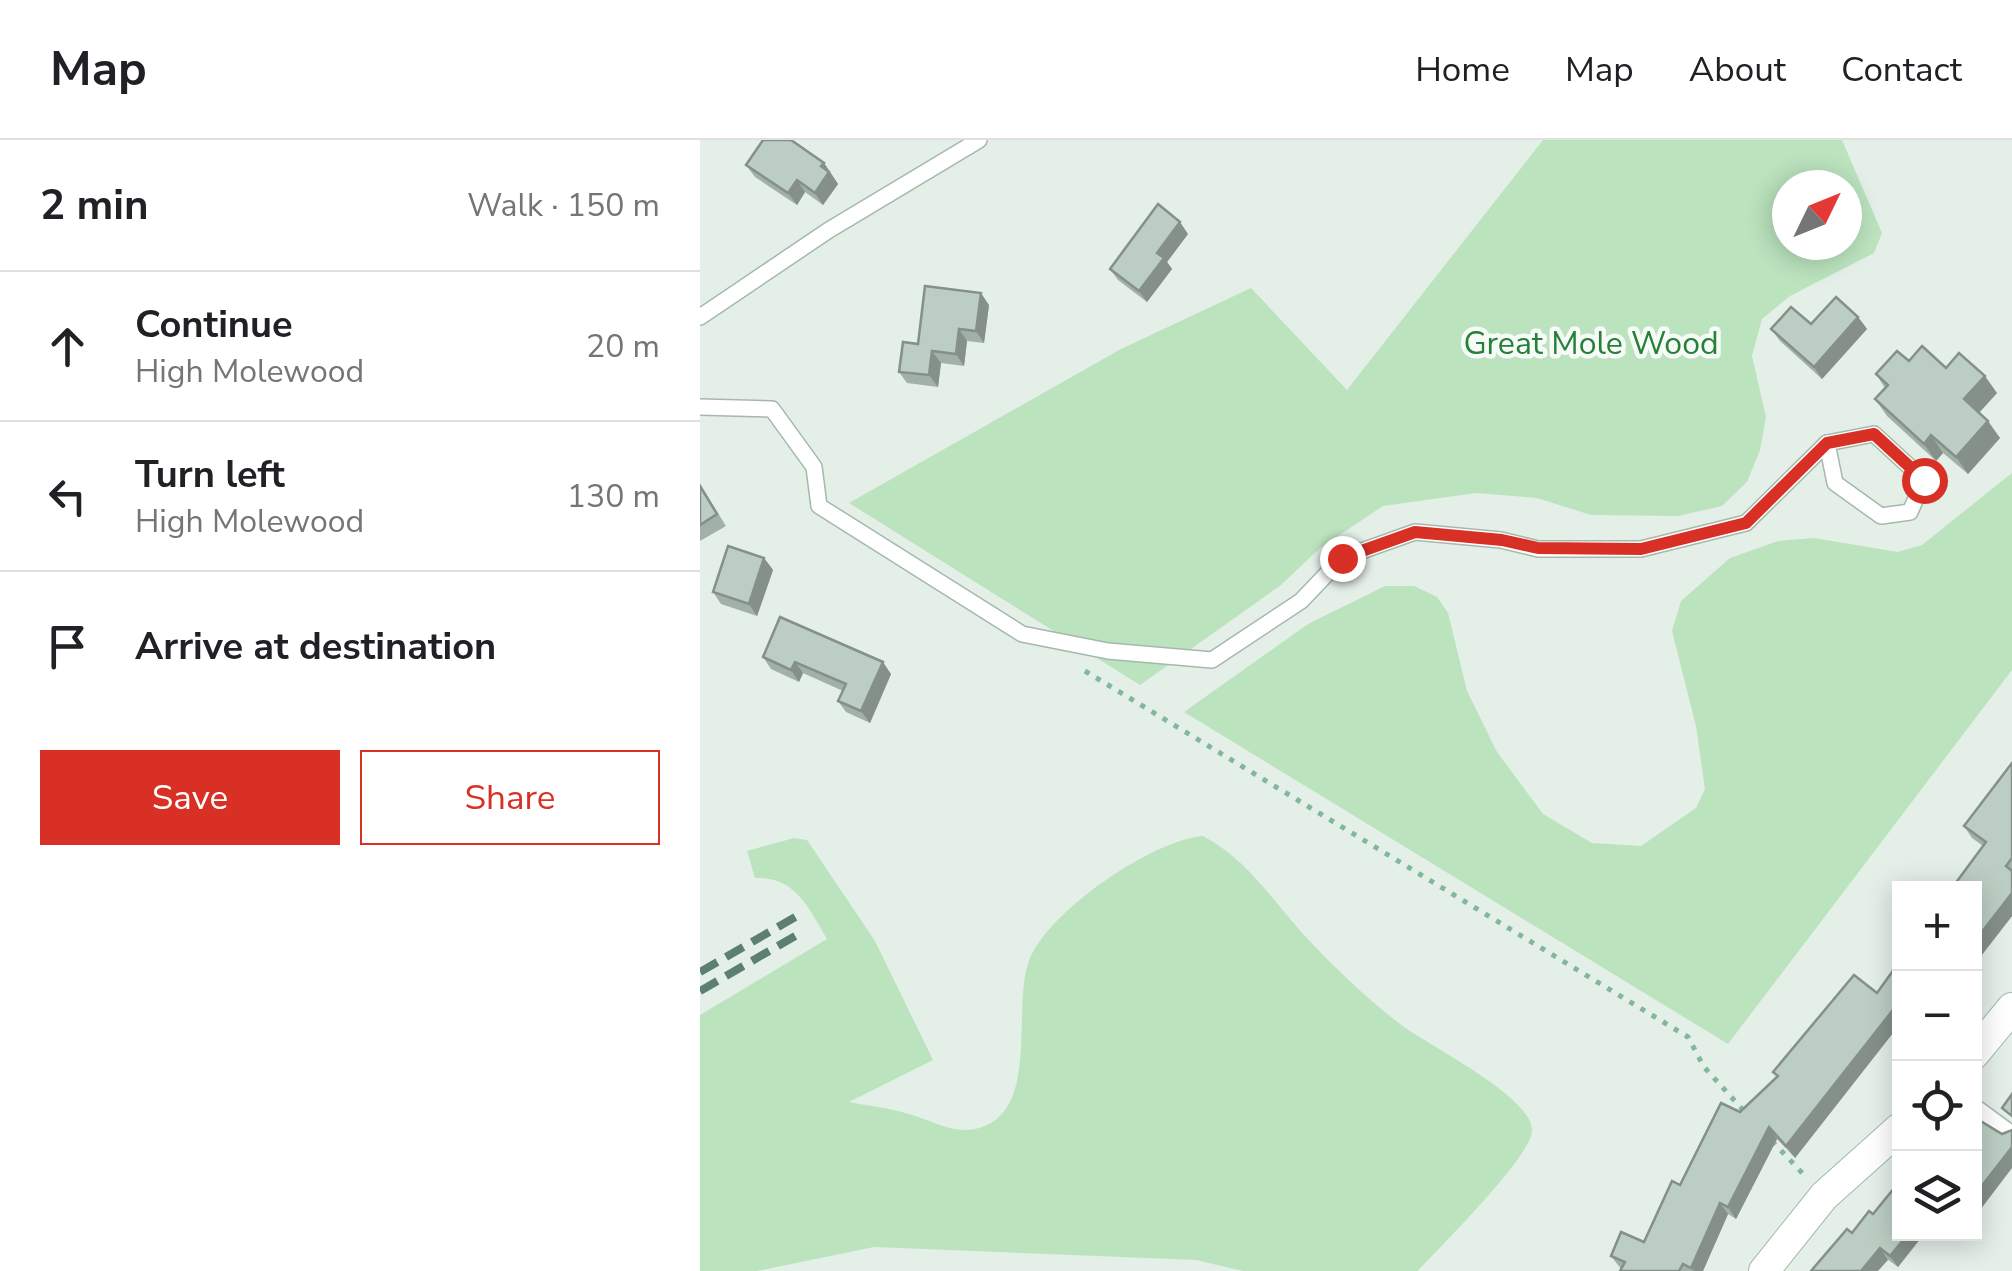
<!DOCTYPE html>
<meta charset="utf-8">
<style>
:root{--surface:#fff;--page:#f6f6f6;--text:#202124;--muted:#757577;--line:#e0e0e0;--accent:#d93025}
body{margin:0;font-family:"Nunito Sans",sans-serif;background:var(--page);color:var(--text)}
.controls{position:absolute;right:30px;bottom:30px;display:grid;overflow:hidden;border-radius:0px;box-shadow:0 5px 25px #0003}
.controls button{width:90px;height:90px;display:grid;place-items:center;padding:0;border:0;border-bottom:2px solid var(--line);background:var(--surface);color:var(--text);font:50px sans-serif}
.compass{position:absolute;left:1072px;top:30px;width:90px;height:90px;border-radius:50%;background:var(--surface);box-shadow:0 5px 25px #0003;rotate:47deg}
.stop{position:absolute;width:30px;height:30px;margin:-22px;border:8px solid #d93025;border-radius:50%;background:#fff}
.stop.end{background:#d93025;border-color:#fff;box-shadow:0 2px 10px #0008}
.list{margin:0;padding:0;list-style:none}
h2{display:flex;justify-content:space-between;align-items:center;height:130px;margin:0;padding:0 40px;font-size:42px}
h2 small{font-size:32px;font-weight:400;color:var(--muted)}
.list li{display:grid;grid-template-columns:65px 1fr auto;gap:30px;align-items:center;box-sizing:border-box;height:150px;padding:0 40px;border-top:2px solid var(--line)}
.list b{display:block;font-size:38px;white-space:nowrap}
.list p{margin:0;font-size:32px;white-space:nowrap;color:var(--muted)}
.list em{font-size:32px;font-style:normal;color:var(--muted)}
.actions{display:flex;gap:20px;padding:30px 40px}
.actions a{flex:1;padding:22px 0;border:2px solid var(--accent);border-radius:0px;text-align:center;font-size:35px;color:var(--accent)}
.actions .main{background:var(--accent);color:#fff}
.icon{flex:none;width:55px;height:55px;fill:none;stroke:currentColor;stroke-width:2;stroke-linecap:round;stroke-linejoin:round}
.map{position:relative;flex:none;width:1312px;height:1131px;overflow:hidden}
header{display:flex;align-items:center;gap:60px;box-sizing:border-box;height:140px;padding:0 50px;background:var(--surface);border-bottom:2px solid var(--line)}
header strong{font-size:48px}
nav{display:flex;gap:55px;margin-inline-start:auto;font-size:35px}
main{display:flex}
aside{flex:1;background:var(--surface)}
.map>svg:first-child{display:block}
</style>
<header>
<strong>Map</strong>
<nav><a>Home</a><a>Map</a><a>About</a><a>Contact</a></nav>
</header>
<main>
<aside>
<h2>2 min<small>Walk · 150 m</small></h2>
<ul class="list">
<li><svg class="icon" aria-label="ahead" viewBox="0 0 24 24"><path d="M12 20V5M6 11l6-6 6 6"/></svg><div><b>Continue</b><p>High Molewood</p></div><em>20 m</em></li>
<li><svg class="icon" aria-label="left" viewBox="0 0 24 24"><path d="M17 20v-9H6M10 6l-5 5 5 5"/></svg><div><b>Turn left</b><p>High Molewood</p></div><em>130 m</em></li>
<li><svg class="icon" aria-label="arrive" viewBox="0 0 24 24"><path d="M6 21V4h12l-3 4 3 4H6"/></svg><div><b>Arrive at destination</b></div></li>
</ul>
<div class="actions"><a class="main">Save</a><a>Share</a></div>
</aside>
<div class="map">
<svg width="1312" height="1131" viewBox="0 0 1312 1131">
<rect width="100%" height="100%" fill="#e4efe8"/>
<!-- green -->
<g fill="#bbe3be" fill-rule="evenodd">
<path d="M843 0H1142L1182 93 1174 113 1090 156 1062 179 1052 216 1066 277 1060 310 1047 342 1022 366 978 376 891 375 837 358 776 353 683 366 620 408 581 445 440 545 149 363 421 209 551 148 647 250ZM1087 45H1147V105H1087Z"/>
<path d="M1312 333V530L1028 904 484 572 608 484 685 446H714L737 457 748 473 767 551 797 612 843 674 892 703 941 706 996 668 1005 649 996 586 972 491 981 461 1030 418 1078 401 1114 398 1198 412 1222 405Z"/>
<path d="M503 696C547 719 572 760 605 796 634 827 666 858 700 884 727 905 834 957 832 991 831 1017 740 1107 718 1131H543L496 1120 174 1107 57 1131H0V875L127 799C109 768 95 736 55 738L47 711 94 698 107 700 175 801 233 920 149 962C169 966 190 968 209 974 232 980 251 994 275 989 342 975 311 868 329 821 347 772 452 700 503 696Z"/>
</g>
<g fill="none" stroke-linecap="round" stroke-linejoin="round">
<!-- lane casing -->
<g stroke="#a6b8ae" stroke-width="18">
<g id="lane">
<path d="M0 177 129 90 279 0"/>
<path d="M0 267 72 269 114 327 119 366 322 494 408 511 512 520 601 461 642 418 715 392 801 400 838 409H941L1046 383 1127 303"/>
<path d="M1174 294 1224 340 1210 372 1181 376 1135 343 1127 303Z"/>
<path d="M1274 966 1312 994"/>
</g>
</g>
<!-- street casing -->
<g stroke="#a6b8ae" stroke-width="32">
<g id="street">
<path d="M1274 914 1312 868"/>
<path d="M1064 1131 1124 1056 1200 988"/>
</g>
</g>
<!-- path -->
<g stroke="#81b79c" stroke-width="5" stroke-dasharray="5 8" stroke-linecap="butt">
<path d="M385 531 988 897 1004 927 1044 971"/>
<path d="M1072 1001 1106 1037"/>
</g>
<!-- lane -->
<use href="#lane" stroke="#fff" stroke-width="15"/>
<!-- street -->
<use href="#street" stroke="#fff" stroke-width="30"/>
<!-- rail -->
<g stroke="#5c7f6f" stroke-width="8" stroke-dasharray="20 10" stroke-linecap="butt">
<path d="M0 832 97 776"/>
<path d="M0 851 102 792"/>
</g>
</g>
<!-- wall -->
<g fill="#a2b1a8">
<path d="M124 23 138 44 123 65 105 52 97 65 55 37 46 25Z"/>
<path d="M488 94 467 122 472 129 447 162 418 140 410 129Z"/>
<path d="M289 165 284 203 267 201 264 226 241 223 238 247 207 243 199 232 218 204Z"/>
<path d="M1158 177 1167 189 1122 239 1080 201 1071 189Z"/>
<path d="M1209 221 1297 253 1279 273 1300 298 1268 334 1243 313 1236 321 1187 276 1175 259 1185 248 1176 234Z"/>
<path d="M0 344 26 386 0 401Z"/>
<path d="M64 418 73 430 57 476 21 464 13 452Z"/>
<path d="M63 517 191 534 170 583 146 572 138 561 143 551 103 533 99 542 71 529Z"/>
<path d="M1312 623V776L1274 825V748L1283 706 1272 698 1264 686Z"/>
<path d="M1200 821V884L1095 1018 1077 999 1036 1079 1028 1074 1003 1131H920L921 1129 911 1116 944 1102 980 1045 1040 972 1077 937 1073 932 1177 853Z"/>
<path d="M1152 1093 1200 1094H1224L1198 1127Z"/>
</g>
<!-- shaded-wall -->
<g fill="#849088">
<path d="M124 23 138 44 123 65 115 53 121 26Z"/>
<path d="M97 40 105 52 97 65 88 53Z"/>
<path d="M480 82 488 94 467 122 472 129 447 162 439 151 457 113Z"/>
<path d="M281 153 289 165 284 203 276 191Z"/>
<path d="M1158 177 1167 189 1122 239 1114 227Z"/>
<path d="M259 189 267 201 264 226 256 214Z"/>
<path d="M232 211 241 223 238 247 229 235Z"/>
<path d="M1285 236 1297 253 1276 276 1264 259Z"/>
<path d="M1288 281 1300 298 1268 334 1256 317Z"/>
<path d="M1231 295 1243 313 1236 321 1224 304Z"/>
<path d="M64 418 73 430 57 476 49 464Z"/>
<path d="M95 522 103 533 99 542 91 530Z"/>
<path d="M183 522 191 534 170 583 161 571Z"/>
<path d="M1312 753V776L1274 825V802Z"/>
<path d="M1200 861V884L1095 1018 1086 1006Z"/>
<path d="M1069 987 1077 999 1036 1079 1028 1067Z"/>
<path d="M1312 1007V1028L1274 1078V1056Z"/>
<path d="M1020 1063 1028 1074 1003 1131H994L991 1128Z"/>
<path d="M1208 1094H1224L1198 1127 1190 1116Z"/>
<path d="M1180 1108 1188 1120 1178 1131H1161Z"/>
</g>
<!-- building -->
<g fill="#bccec3" stroke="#849088" stroke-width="2.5">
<path d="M63 0H91L124 23 121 26 129 32 115 53 97 40 88 53 46 25Z"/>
<path d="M458 64 480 82 457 113 464 118 439 151 410 129Z"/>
<path d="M225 146 281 153 276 191 259 189 256 214 232 211 229 235 199 232 203 202 218 204Z"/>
<path d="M1136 157 1158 177 1114 227 1071 189 1091 167 1111 184Z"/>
<path d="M1222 206 1246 228 1259 213 1285 236 1264 259 1288 281 1256 317 1231 295 1224 304 1175 259 1188 245 1176 234 1197 211 1209 221Z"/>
<path d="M0 346 17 374 0 385Z"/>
<path d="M28 406 64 418 49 464 13 452Z"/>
<path d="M80 477 183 522 161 571 138 561 146 544 95 522 91 530 63 517Z"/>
<path d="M1312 623V718L1306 726 1312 731V753L1274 802V748H1252L1286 702 1264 686Z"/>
<path d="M1200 821V861L1086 1006 1069 987 1028 1067 1020 1063 991 1128 983 1124 979 1131H920L925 1122 911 1116 921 1092 944 1102 972 1041 980 1045 1021 963 1040 972 1078 936 1073 932 1154 835 1177 853Z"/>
<path d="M1312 954V976L1302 968Z"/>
<path d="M1274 977 1302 994 1312 990V1007L1274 1056Z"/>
<path d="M1200 1041V1094H1208L1190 1116 1180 1108 1161 1131H1111L1147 1089 1152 1093 1169 1071 1173 1074Z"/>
</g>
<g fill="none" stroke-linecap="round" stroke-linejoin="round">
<!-- route -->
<path stroke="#d93025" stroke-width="12" d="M642 418 715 392 802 400 838 408 941 409 1046 383 1127 303 1174 294 1224 340"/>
</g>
<g text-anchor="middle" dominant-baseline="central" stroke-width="9" stroke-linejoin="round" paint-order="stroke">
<!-- park labels -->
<g font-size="32" fill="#268037" stroke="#f6fbf7">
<text x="891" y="203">Great Mole Wood</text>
</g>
</g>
</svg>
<div class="controls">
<button>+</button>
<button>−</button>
<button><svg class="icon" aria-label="locate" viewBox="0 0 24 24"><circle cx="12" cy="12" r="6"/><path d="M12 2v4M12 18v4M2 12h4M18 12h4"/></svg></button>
<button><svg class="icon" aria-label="layers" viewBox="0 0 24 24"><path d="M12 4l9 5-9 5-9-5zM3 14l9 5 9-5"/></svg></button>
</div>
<svg class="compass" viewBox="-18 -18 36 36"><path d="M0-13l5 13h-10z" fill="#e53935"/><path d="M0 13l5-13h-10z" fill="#757577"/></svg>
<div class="stop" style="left:1224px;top:340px"></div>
<div class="stop end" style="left:642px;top:418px"></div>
</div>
</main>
